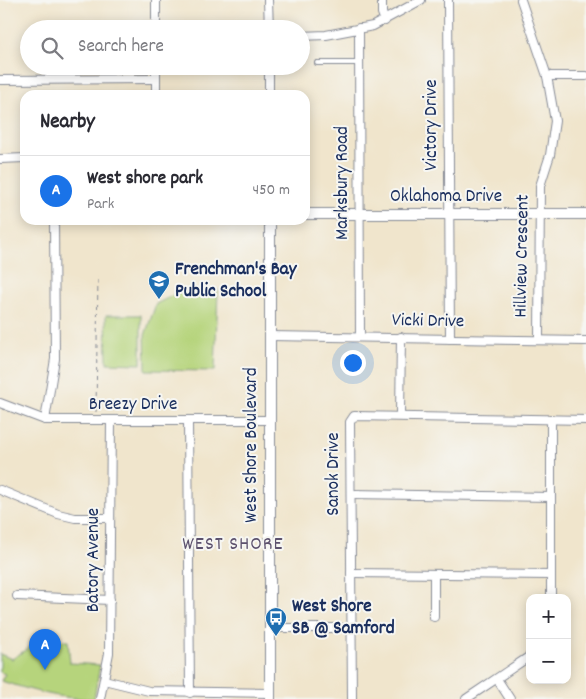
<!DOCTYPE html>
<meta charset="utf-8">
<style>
:root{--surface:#fff;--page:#f2f2f3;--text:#2b2b33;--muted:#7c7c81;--line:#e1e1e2;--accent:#1a73e8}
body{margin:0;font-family:Dekko,sans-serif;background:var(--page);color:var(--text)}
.controls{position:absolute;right:15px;bottom:15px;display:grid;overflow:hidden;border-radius:10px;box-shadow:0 2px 12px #0003}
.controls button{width:45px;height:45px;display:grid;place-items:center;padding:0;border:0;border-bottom:1px solid var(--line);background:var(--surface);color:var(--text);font:25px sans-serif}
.you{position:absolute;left:352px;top:362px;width:18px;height:18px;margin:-12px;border:4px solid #fff;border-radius:50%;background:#1a73e8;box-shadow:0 0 0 8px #1a73e833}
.badge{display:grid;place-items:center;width:32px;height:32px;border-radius:50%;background:var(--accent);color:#fff;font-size:16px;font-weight:700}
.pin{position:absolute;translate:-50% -41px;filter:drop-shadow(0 1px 2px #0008)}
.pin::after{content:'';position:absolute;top:26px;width:18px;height:15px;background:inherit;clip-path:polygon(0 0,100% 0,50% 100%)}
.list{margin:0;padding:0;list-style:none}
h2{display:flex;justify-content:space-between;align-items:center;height:65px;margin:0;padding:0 20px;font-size:21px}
h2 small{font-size:16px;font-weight:400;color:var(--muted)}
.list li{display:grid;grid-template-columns:32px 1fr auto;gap:15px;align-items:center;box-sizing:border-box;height:70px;padding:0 20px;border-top:1px solid var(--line)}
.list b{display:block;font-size:19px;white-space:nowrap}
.list p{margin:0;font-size:16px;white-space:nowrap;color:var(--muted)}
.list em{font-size:16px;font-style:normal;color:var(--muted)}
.icon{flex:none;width:28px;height:28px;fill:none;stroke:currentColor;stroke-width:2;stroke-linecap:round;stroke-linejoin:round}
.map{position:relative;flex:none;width:586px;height:699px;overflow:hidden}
.search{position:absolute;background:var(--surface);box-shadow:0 2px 12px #0003;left:20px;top:20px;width:290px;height:55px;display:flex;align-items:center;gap:12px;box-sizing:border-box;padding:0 18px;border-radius:28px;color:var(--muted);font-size:19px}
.panel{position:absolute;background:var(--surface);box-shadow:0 2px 12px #0003;left:20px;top:90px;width:290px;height:135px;border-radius:15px}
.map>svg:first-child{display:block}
</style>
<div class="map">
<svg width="586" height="699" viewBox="0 0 586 699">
<rect width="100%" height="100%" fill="#f6f6f2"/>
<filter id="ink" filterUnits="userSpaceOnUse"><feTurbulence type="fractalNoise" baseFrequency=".02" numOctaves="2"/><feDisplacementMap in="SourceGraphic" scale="10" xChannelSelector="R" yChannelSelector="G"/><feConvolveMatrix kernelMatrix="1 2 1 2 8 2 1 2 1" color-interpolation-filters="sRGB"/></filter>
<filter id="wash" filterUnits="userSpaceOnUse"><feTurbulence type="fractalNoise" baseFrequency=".0096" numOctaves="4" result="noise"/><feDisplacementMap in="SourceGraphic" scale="20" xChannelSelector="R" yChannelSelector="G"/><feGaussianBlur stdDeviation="1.12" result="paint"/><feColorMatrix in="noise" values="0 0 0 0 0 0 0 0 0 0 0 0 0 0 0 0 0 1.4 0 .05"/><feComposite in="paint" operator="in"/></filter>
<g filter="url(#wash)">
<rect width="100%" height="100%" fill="#f0e5cc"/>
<!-- green -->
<g fill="#b6d47b" stroke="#68826c">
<path d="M183 290H218L215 371 146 370 145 335 156 304Z"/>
<path d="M106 315H141V364L107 363Z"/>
<path d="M42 639 68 641 70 663 100 665 94 699C59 699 34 691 1 681L5 674 0 672V654L12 659Z"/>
</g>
</g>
<g filter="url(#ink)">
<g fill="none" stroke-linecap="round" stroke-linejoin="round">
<!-- service casing -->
<g stroke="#868a95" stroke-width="6">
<path id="service" d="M317 63H359"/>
</g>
<!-- minor casing -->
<g stroke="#868a95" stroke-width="10">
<g id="minor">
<path d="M268 0 269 29"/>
<path d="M382 0V13L385 21"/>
<path d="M448 0 450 339"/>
<path d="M521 0 547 76 555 121 550 155 540 186 539 340"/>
<path d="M359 28 360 337"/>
<path d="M156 29V0"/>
<path d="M301 36 326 35 373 26 421 0"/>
<path d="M269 66V95"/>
<path d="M547 76H586"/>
<path d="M0 80 156 79"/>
<path d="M156 95V66"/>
<path d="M0 159 25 158"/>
<path d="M270 336 586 341"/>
<path d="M0 403 45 420H270"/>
<path d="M400 416 401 337"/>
<path d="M551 419V598"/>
<path d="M45 420 55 359 54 220"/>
<path d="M188 421 190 693"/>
<path d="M0 490 58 514 75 518H110"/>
<path d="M351 494 551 497"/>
<path d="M351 573 551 575"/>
<path d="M17 596 110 600"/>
<path d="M434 617V574"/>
<path d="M270 628H351"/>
<path d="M497 679 510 699"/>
<path d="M104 680 149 691 270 693"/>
<path d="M100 699 109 653 111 421"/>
<path d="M352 699 350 422 354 416 586 420"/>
<path d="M466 699 530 656"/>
</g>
</g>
<!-- tertiary casing -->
<g stroke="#868a95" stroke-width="12">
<g id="tertiary">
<path d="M305 214H586"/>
<path d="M270 220V699"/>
</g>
</g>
<!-- path -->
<path stroke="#868a95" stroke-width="1" stroke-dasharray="4 4" stroke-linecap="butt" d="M96 412 98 276"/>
<!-- service -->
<use href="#service" stroke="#fff" stroke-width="4"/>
<!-- minor -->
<use href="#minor" stroke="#fff" stroke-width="8"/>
<!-- tertiary -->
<use href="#tertiary" stroke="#fff" stroke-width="10"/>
</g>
</g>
<!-- icons -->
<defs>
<g id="school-pin" transform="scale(1.125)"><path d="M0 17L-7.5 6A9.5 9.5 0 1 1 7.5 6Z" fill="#1f6fb2" stroke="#f6f6f2"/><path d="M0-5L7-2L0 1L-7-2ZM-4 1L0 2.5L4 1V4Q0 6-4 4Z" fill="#fff"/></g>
<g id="bus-pin" transform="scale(1.125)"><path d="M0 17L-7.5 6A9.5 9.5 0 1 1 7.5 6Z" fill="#1f6fb2" stroke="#f6f6f2"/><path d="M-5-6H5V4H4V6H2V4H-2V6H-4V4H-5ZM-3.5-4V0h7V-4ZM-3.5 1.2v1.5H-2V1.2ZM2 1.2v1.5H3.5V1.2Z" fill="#fff"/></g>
</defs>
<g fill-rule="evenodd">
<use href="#school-pin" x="159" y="281"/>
<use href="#bus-pin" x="276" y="618"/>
</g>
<g text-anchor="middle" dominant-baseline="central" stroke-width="4" stroke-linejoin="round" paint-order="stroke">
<!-- street labels -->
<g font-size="19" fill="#1b2f5e" stroke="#f6f6f2">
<text transform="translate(432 125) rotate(-90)">Victory Drive</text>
<text transform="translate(343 183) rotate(-90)">Marksbury Road</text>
<text x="446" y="197">Oklahoma Drive</text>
<text transform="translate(523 256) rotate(-89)">Hillview Crescent</text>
<text transform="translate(428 322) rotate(1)">Vicki Drive</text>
<text x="133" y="405">Breezy Drive</text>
<text transform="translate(252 445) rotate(-90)">West Shore Boulevard</text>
<text transform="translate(334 474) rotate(-90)">Sanok Drive</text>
<text transform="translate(94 560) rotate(-90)">Batory Avenue</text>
</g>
<!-- poi labels -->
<g font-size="19" font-weight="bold" fill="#1b2f5e" stroke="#f6f6f2" text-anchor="start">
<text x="175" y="270">Frenchman's Bay<tspan x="175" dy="22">Public School</tspan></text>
<text x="292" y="607">West Shore<tspan x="292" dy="22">SB @ Samford</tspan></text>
</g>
<!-- neighbourhood labels -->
<g font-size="20" letter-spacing="1" fill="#5c516d" stroke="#f6f6f2">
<text x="233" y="545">WEST SHORE</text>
</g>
</g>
</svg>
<div class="controls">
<button>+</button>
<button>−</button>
</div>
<div class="you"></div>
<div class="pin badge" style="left:45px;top:670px">A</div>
<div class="search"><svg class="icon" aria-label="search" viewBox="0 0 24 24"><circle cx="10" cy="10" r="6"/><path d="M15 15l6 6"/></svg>Search here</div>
<section class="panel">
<h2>Nearby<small></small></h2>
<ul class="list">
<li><span class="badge">A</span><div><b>West shore park</b><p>Park</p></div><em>450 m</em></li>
</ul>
</section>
</div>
